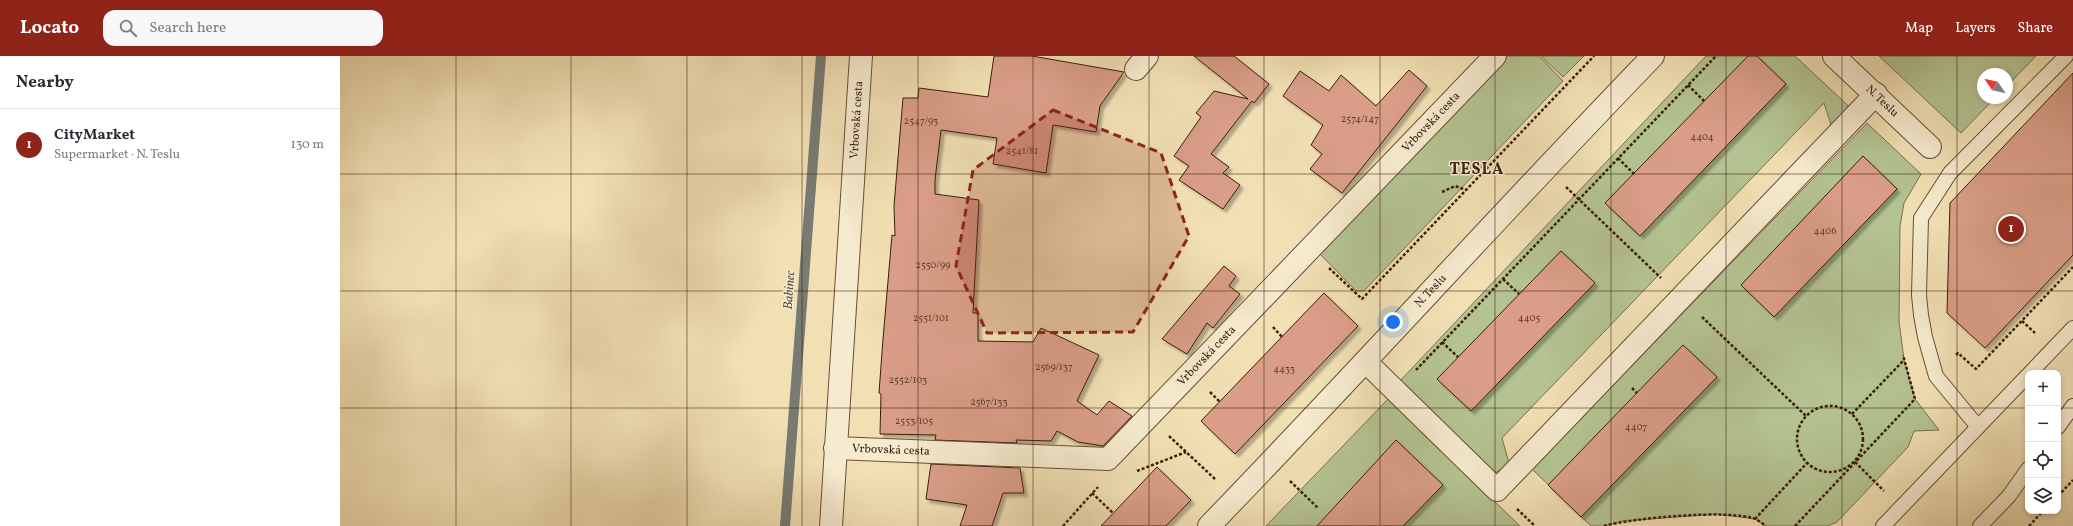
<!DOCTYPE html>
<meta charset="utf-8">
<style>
:root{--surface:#fff;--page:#f7f7f7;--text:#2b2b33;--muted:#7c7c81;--line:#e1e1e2;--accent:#8f2418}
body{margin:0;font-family:Vollkorn,serif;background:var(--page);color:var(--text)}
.controls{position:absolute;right:12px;bottom:12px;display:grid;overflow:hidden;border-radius:8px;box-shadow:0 2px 6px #0003}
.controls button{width:36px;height:36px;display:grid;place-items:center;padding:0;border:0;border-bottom:1px solid var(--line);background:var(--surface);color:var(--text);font:20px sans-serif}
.compass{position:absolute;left:1637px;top:12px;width:36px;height:36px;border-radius:50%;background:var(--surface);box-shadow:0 2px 6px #0003;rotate:304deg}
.you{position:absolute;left:1053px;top:266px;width:14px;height:14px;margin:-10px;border:3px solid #fff;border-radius:50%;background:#1a73e8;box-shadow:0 0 0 6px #1a73e833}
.badge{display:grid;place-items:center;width:26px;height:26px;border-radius:50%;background:var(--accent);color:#fff;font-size:13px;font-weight:700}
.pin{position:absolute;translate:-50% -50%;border:2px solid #fff;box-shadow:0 1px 4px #0006}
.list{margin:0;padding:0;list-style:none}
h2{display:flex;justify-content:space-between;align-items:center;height:52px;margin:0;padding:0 16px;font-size:17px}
h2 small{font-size:13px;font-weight:400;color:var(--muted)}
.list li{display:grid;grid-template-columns:26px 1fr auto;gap:12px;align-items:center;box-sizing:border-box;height:72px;padding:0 16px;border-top:1px solid var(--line)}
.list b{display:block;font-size:15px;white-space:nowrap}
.list p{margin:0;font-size:13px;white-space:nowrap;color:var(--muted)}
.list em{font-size:13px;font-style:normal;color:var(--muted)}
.icon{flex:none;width:22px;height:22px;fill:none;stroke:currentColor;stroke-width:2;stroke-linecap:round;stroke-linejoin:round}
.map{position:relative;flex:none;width:1733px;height:470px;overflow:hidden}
header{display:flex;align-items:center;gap:24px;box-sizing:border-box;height:56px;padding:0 20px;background:var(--accent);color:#fff}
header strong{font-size:19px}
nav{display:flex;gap:22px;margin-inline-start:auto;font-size:14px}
.search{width:280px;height:36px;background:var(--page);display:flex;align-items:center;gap:10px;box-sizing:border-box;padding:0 14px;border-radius:12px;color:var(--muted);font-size:15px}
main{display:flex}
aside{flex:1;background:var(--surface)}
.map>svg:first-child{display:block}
</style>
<header>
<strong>Locato</strong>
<div class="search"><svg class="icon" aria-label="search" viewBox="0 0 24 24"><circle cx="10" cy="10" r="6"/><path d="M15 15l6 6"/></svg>Search here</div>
<nav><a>Map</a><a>Layers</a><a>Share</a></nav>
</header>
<main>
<aside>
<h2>Nearby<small></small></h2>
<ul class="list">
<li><span class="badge">1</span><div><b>CityMarket</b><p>Supermarket · N. Teslu</p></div><em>130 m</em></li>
</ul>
</aside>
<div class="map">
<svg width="1733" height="470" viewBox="0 0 1733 470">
<defs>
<filter id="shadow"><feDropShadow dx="3.5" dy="3.5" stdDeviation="1" flood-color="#0004"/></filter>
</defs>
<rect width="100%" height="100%" fill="#f1e0b4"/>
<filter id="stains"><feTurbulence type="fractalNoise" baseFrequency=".005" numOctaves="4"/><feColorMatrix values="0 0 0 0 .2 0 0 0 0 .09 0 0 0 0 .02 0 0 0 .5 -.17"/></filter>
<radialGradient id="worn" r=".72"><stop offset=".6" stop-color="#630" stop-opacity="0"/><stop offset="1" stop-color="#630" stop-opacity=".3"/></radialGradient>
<!-- green -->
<g fill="#b4c391" stroke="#78704e">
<path d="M1165 0H1199L1223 25 1024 235H1016L979 197Z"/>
<path d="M1201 0H1244L1223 21Z"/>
<path d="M1366 0H1455L1517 58 1495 81 1484 47 1162 382 1169 407 1157 416H1150L1059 326Z"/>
<path d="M1539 0H1696L1667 30V18H1643V42H1655L1621 77Z"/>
<path d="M1527 67 1581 118 1564 147 1560 170 1559 265 1564 304 1575 343 1599 374 1574 375 1568 391 1497 466 1487 470H1426L1415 463 1377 458 1283 465 1264 470H1251L1192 413Z"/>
<path d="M1048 343 1180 470H926Z"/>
</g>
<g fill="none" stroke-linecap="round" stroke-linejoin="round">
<!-- stream -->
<path stroke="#777b73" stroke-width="10" d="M445 470 481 0"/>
</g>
<!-- building -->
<g fill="#da9e88" stroke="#3c1d0b" filter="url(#shadow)">
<path d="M654 0H692L784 16 760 50 756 76 713 69 706 117 653 108 657 82 601 74 595 124V138L639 144 633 257H638V285L693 286 701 272 759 299 737 345 757 359 769 345 792 360 763 390 738 386 717 375 711 385 676 384 677 387 595 384 596 379 540 378 541 338 539 337 543 283 552 179 555 180 554 150 563 42H578L579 32 648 41Z"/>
<path d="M854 0H894L929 28 914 47 912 45 871 98 889 111 883 117 900 129 883 153 839 124 849 110 834 100 861 61 856 57 874 35 908 43Z"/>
<path d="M1408 0H1417L1446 28 1300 180 1265 147Z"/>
<path d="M1069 14 1087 30 1002 137 970 113 982 98 971 89 983 69 943 40 960 15 989 35 1001 19 1036 50Z"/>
<path d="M1733 17V199L1645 292 1607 257 1610 147Z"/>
<path d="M1523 100 1557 133 1434 261 1401 229Z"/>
<path d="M1221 195 1255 227 1131 355 1097 323Z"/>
<path d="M884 210 896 220 889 230 900 238 873 272 867 267 847 298 822 283Z"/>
<path d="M984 237 1018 270 895 398 861 365Z"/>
<path d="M1343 289 1377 321 1241 461 1208 429Z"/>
<path d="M1056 384 1103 429 1063 470H977Z"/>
<path d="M591 408 680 412 684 437H663L652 470H620L627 449 586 443Z"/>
<path d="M817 411 851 444 826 470H761Z"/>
</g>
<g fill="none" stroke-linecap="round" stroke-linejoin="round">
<!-- service casing -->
<g stroke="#694e35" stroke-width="16">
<g id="service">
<path d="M1690 317 1733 272"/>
<path d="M1638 371 1596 320 1585 281 1581 259 1579 239 1581 162 1610 117 1726 0"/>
<path d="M1718 371 1733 350"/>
<path d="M1543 470 1688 319"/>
<path d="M1640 470 1669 440 1688 413"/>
</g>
</g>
<!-- minor casing -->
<g stroke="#694e35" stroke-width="24">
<g id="minor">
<path id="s1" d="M1494 0 1590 91"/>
<path d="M796 13 807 0"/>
<path d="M1026 306 1157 434 1536 38"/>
<path id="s2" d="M495 392 768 403 1155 0"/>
<path id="s3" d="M491 470 521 0"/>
<path id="s4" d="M869 470C1019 315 1163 155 1313 0"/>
</g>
</g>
<!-- path -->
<g stroke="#3c1d0b" stroke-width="2.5" stroke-dasharray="3 2" stroke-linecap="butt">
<path d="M1348 29 1364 45"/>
<path d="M1278 102 1294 118"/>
<path d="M1226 131 1321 222"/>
<path d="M1102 136 1115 130 1126 134"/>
<path d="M989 212 1022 243 1254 0"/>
<path d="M1163 223 1179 238"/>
<path d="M1362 261 1466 360"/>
<path d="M1682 265 1695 277"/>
<path d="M933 271 942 281"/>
<path d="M1102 286 1118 301"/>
<path d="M1616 299 1618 297 1636 313 1733 211"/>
<path d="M1076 314 1376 0"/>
<path d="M1292 332 1297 337"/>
<path d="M870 336 880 346"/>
<circle cx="1490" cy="383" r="33"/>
<path d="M1512 358 1564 304"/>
<path d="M829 380 875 423"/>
<path d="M1515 406 1544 435"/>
<path d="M797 415 846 396"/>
<path d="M950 425 978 452"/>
<path d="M752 437 773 457"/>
<path d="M1718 440 1733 424"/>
<path d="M1177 453 1195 470"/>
<path d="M1415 463 1467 407"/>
<path d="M723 470 758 431"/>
<path d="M1264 470C1292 462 1389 453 1416 463 1419 465 1423 468 1426 470"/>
<path d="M1455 470 1575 343 1563 299"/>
<path d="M1689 470 1703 455"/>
</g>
<!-- service -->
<use href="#service" stroke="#f6ebce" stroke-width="14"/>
<!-- minor -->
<use href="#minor" stroke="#f6ebce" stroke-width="22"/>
</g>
<!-- marked area -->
<path fill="#8f2418" fill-opacity="0.2" stroke="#8f2418" stroke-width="3" stroke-dasharray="8 5" stroke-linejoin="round" d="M713 54 821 97 849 180 793 276 647 277 616 210 633 114Z"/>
<!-- grid -->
<path fill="none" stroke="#3c1d0b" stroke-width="1" stroke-opacity="0.55" d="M116 0V470M231 0V470M347 0V470M462 0V470M578 0V470M693 0V470M809 0V470M924 0V470M1040 0V470M1155 0V470M1271 0V470M1386 0V470M1502 0V470M1617 0V470M0 118H1733M0 235H1733M0 352H1688M1718 352H1733"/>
<g text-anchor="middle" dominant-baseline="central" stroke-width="3" stroke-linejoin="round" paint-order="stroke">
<!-- number labels -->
<g font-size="10" fill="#643d2a">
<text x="1020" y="63">2574/147</text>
<text x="581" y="65">2547/93</text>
<text x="1362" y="81">4404</text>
<text x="682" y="95">2541/81</text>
<text x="1485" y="175">4406</text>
<text x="593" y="209">2550/99</text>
<text x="591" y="262">2551/101</text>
<text x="1189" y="262">4405</text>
<text x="714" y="311">2569/137</text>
<text x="944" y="313">4433</text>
<text x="568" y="324">2552/103</text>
<text x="649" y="346">2567/133</text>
<text x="574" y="365">2553/105</text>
<text x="1296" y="371">4407</text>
</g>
<!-- street labels -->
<g font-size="12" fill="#3c1d0b" stroke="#f6ebce">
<text stroke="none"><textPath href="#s1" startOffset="66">N. Teslu</textPath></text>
<text stroke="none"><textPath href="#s3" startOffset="407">Vrbovská cesta</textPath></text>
<text stroke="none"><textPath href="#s2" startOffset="740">Vrbovská cesta</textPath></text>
<text stroke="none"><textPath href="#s4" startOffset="323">N. Teslu</textPath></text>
<text stroke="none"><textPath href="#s2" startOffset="416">Vrbovská cesta</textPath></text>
<text stroke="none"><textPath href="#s2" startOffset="56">Vrbovská cesta</textPath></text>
</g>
<!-- water labels -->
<g font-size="13" font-style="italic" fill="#5a4c3f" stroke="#f6ebce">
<text transform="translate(450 234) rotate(-86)">Babinec</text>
</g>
<!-- district labels -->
<g font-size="16" font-weight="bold" letter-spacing="1" fill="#3c1d0b" stroke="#f6ebce">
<text x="1137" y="114">TESLA</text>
</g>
</g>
<rect width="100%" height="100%" filter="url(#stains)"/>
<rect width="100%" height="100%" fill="url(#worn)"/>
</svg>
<div class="controls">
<button>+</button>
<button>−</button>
<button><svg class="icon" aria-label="locate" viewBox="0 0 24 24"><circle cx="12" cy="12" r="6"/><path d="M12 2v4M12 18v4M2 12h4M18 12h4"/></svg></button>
<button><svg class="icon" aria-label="layers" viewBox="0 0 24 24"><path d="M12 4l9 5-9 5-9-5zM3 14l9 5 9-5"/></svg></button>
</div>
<svg class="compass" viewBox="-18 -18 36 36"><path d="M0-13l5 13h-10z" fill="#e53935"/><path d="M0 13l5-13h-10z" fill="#7c7c81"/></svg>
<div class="you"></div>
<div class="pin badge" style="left:1671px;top:173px">1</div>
</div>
</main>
